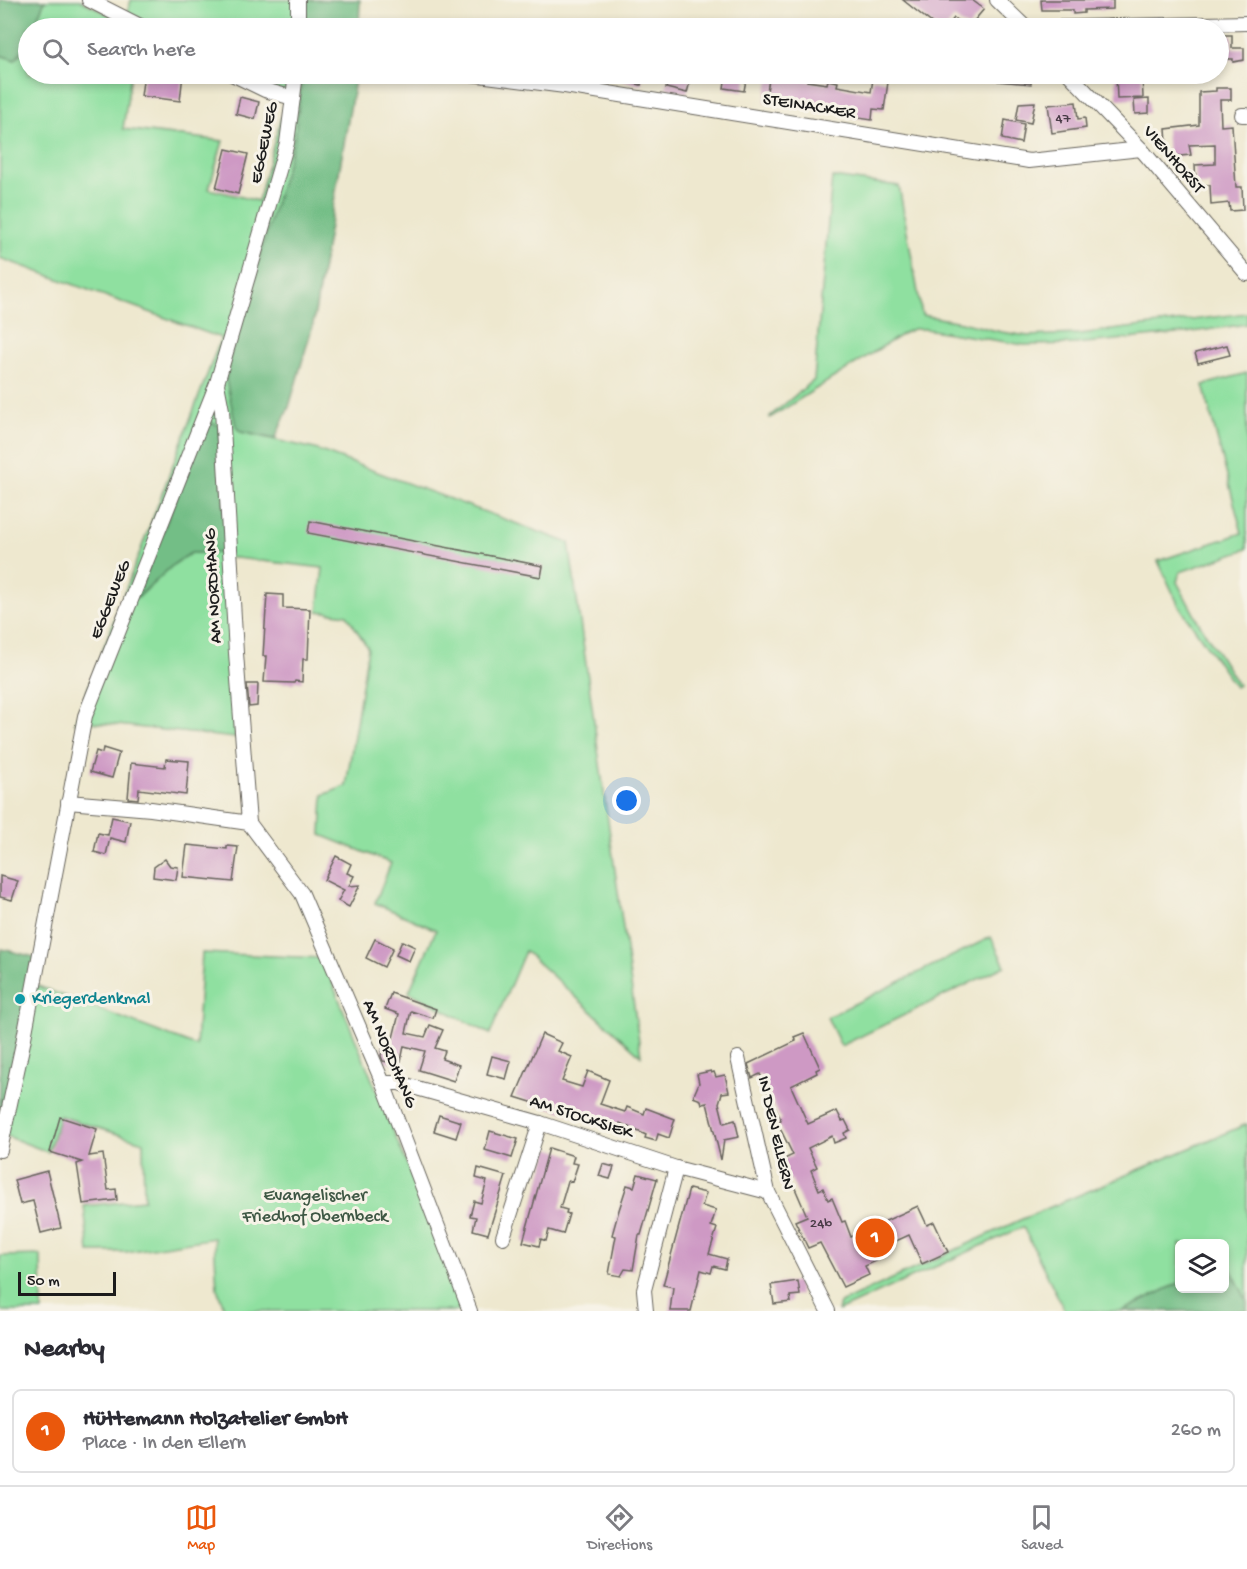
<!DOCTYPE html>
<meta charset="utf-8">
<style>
:root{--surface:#fff;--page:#f7f7f7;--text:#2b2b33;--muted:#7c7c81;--line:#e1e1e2;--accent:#ea580c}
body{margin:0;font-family:"Gochi Hand",sans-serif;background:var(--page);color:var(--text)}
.controls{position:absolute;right:18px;bottom:18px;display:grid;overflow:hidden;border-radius:9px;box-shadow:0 3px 9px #0003}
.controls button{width:54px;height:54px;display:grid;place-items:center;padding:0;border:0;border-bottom:2px solid var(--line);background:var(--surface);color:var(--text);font:30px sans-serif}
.scale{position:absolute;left:18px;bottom:15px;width:98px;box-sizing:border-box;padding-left:6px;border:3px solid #1c1c1c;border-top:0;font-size:16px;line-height:21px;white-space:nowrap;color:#1c1c1c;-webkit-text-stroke:4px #f7f3e8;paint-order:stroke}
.you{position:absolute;left:627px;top:801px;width:21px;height:21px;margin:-15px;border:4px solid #fff;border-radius:50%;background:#1a73e8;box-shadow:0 0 0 9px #1a73e833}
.badge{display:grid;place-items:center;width:39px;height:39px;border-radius:50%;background:var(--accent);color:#fff;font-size:20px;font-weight:700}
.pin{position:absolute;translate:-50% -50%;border:3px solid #fff;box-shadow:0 2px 6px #0006}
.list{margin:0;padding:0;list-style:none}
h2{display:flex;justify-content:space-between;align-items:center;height:78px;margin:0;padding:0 24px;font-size:26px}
h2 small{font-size:20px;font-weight:400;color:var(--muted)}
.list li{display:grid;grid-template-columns:39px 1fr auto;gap:18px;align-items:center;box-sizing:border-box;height:84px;margin:0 12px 12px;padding:0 12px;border:2px solid var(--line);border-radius:9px}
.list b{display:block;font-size:22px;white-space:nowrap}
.list p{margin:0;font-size:20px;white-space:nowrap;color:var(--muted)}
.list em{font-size:20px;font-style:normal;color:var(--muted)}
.icon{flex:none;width:33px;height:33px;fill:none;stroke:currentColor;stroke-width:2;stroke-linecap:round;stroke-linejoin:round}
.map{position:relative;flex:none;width:1247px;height:1311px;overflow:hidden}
.search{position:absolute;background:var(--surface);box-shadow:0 3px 9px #0003;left:18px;right:18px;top:18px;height:66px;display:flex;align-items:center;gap:15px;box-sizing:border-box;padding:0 21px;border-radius:33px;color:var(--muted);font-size:22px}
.sheet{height:174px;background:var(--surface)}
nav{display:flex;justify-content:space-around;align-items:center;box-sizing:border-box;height:84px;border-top:2px solid var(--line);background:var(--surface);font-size:16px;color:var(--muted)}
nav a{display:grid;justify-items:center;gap:3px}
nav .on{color:var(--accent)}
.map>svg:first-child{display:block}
</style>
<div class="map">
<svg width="1247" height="1311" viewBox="0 0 1247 1311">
<rect width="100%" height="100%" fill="#f7f3e8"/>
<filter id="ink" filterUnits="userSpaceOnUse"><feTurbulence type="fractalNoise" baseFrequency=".0167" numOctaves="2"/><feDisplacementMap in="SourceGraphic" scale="12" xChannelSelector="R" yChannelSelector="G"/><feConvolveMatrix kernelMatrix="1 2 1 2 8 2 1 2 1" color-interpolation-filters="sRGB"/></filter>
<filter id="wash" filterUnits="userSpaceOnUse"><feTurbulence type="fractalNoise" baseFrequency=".008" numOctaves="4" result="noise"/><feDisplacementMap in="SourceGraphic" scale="24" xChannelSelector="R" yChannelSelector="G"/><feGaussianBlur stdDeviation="1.35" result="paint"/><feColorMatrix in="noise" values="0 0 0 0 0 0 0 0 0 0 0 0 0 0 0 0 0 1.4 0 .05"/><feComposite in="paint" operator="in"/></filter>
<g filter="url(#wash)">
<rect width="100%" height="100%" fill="#eee8cf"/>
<!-- green -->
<g fill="#8fe0a0" stroke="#567e5e" stroke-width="1.5" fill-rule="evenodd">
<path d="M45 0H80L120 20 117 28H33Z"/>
<path d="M131 0H302L303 28H134L125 24Z"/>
<path d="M28 41V74H131L123 129 223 141 209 189 258 201 286 99 263 92 225 74H303L294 140 236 427 241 432 315 449 569 543 641 1056 525 951 490 1034 409 992 436 930 375 903 391 863 321 835 323 795 346 786 368 648 347 615 318 611 323 568 227 557 235 738 90 722 75 723 221 338 0 258V55L15 60ZM220 426 226 553H191L174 564 138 598Z"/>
<path d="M832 177 899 186 922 315 961 322 1001 332 1028 336 1080 334 1247 313V324L1186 333 1075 344 1024 345 925 329H913L904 333 770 418V416L814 380Z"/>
<path d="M1247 373V549L1180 572 1177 582 1199 623 1238 685 1235 687 1179 606 1158 561 1242 533 1203 385Z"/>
<path d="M991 937 1005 966 841 1046 827 1017Z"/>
<path d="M202 953 322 958 441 1247 463 1311H225L217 1288 214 1238 126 1252H89L84 1206 144 1200 143 1142 60 1116 48 1152 1 1134 30 983 196 1046Z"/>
<path d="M1247 1124V1301L1226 1260 1225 1261 1224 1244H1180L1179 1283 1122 1311H1065L1023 1227 838 1311 840 1303 1020 1220Z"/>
<path d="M41 1255 42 1311H0V1256Z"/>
</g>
<!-- forest -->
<g fill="#73be86" stroke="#486d51" stroke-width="1.5">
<path d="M0 0H45L33 28H28L27 45 15 60 0 55Z"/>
<path d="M302 0H360L359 28H303Z"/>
<path d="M303 74H356L313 324 289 407 275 439 241 432 236 427 226 380 229 360 294 140Z"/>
<path d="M207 420 220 426 226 553H191L174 564 136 599Z"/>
<path d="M2 949 35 957 4 1115 0 1114V956Z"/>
<path d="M1226 1260 1247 1301V1311H1122L1179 1283 1180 1288H1224L1225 1261Z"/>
</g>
<g id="blocks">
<!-- building -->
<g fill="#ce99c4">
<path d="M903 0H972L984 9 968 28 954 18 946 28H938Z"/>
<path d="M1041 0H1113V9L1084 10V13L1073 14V10H1042Z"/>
<path d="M1218 35H1232V48H1244V60L1233 62V59H1218Z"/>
<path d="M144 74H183L180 101 141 96Z"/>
<path d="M610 74H644L641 85 610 77Z"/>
<path d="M670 74H692L687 93 666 88Z"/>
<path d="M726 74H747L744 91 724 88Z"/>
<path d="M770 74H808L807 81 827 84 828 80 838 82 837 86 871 92 873 79 888 82 884 110 873 109 872 120 845 116 846 112 837 111 838 106 790 99 789 103 785 102 784 106 765 102Z"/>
<path d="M998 74H1032L1031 84 998 81Z"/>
<path d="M1142 74 1143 98 1117 99 1116 75Z"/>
<path d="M1216 88H1231V100H1220L1221 126 1232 125 1236 187H1242L1243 210 1230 211 1229 203 1211 205 1210 185H1196L1195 165 1215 164V144L1189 145 1191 155 1168 157 1166 129 1199 125V92L1216 91Z"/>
<path d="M240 97 259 102 255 119 236 114Z"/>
<path d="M1149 99V113L1135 114 1134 100Z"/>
<path d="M1035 102 1031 123 1016 120 1019 103Z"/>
<path d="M1076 102 1078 119 1085 118 1086 128 1052 133 1048 105Z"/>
<path d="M1005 120 1024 124 1021 143 1002 139Z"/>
<path d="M226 149 248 154 238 194 216 188Z"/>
<path d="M1227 345 1230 355 1198 363 1195 353Z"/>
<path d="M310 521 543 566 541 577 308 533Z"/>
<path d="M267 594 283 595V608L310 609 308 659H303L302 682 295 681 294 683 264 682 266 656H263Z"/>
<path d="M247 684H258L257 706 249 707Z"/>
<path d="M103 748 119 753 112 778 90 772 96 751 102 753Z"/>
<path d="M166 759 189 761 186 795 139 789 138 799 128 798 131 763 165 767Z"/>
<path d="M112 817 130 821 126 842 110 838 106 855 94 852 98 833 108 835Z"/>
<path d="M187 845 227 849V846L238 847 233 882 183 877Z"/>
<path d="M336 856 351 864 347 873 354 876 349 886 360 885 349 907 338 901 344 890 324 880Z"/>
<path d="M165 859 170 866 178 867 176 880 153 877 154 867Z"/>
<path d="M0 876 18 881 12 900 0 897Z"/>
<path d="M375 939 393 948 384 967 366 958Z"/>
<path d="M402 941 415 947 409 961 396 955Z"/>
<path d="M391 993 436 1009 433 1018 411 1011 406 1033 425 1037 430 1025 443 1030 435 1048 445 1051 442 1059 459 1065 454 1081 419 1070 425 1051 404 1046 401 1061 394 1060V1063L383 1061 381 1056 385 1037 393 1038 399 1014 385 1009Z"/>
<path d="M804 1033 820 1068 816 1070 817 1073 791 1086 808 1124 837 1111 842 1121 845 1120 850 1130 844 1133 846 1138 834 1143 832 1136 808 1148 817 1167 811 1170 819 1190 823 1188 828 1200 832 1198 842 1222 845 1221 851 1237 918 1206 927 1225 934 1222 948 1252 922 1264 909 1235 874 1251 878 1260 865 1266 869 1275 843 1287 820 1243 808 1248 795 1221 807 1216 791 1179 789 1180 780 1161 793 1155 777 1122 781 1120 760 1074 752 1078 748 1064 796 1041 794 1037Z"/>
<path d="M542 1034 562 1043 558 1051 572 1057 562 1081 582 1087 588 1071 609 1080 600 1104 625 1112 627 1107 644 1114 646 1108 675 1119 669 1138 658 1134 656 1141 645 1138 646 1135 620 1123 618 1129 515 1097Z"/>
<path d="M492 1056 511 1061 506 1079 487 1074Z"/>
<path d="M711 1071V1073L714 1072 716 1077 725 1075 729 1092 722 1093 719 1103 724 1123 735 1120 739 1137 724 1140 721 1160 707 1103 702 1104 701 1100 693 1097 699 1083 697 1074Z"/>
<path d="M439 1115 461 1122 456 1138 434 1131Z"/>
<path d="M60 1117 97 1129 89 1156 103 1154 108 1190 116 1189 117 1200 83 1204 77 1164 82 1162 50 1152Z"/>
<path d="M490 1131 518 1139 512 1158 485 1150Z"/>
<path d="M549 1148 574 1156 572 1163 578 1164 572 1182 568 1181 560 1208 567 1210 566 1213 569 1214 563 1234 549 1230 546 1241 541 1239 539 1246 523 1242Z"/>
<path d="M603 1164 614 1167 610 1179 599 1176Z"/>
<path d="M478 1168 506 1176 488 1234 473 1230 476 1217 470 1216 474 1201 481 1203 487 1181 476 1178Z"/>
<path d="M47 1171 61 1228 41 1233 33 1201 20 1204 14 1180Z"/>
<path d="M638 1174 657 1179 641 1235H639L633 1270 625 1269 621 1276 609 1274 616 1236 612 1235 619 1210 627 1185 634 1187Z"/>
<path d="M689 1189 706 1193 702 1206 716 1210 711 1226 717 1228 709 1254 727 1259 725 1269 713 1266 711 1273 701 1270 691 1311H670L673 1287 663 1285Z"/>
<path d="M798 1281 800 1295 790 1296 791 1302 774 1304 771 1285Z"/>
</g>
</g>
</g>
<g filter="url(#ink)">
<use href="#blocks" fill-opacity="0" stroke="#66635b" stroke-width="1.5"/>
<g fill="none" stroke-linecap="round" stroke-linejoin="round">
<!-- street casing -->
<g stroke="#66635b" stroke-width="16">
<g id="street">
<path d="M89 0 144 28"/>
<path d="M298 0V28"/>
<path d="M997 0 1026 28"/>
<path d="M1037 28 1247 23"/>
<path d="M232 74 265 90 293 98"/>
<path d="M471 74 565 86 1029 161 1141 149"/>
<path d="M1069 74 1141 149 1247 274"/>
<path d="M1242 115H1247"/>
<path d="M217 384 222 410 236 653 249 823 302 894 383 1083 470 1311"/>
<path d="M68 802 151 809 249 823"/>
<path d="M738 1058 768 1192 828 1311"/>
<path d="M383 1083H399L540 1123 676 1168 768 1192"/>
<path d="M0 1150 23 1043 85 716 217 383 287 143 296 74"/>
<path d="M503 1237 540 1123"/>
<path d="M646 1311 644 1290 676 1168"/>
</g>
</g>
<!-- street -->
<use href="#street" stroke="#fff" stroke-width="14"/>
</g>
</g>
<!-- markers -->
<circle fill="#0f9aa8" stroke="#f7f3e8" stroke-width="2" cx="20" cy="999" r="6"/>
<g text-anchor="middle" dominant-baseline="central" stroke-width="6" stroke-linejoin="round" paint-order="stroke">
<!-- number labels -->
<g font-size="15" fill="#483b46">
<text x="1063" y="119">47</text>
<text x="821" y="1224">24b</text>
</g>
<!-- street labels -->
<g font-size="18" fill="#1c1c1c" stroke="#f7f3e8">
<text transform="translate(809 107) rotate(9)">STEINACKER</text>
<text transform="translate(265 143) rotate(-78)">EGGEWEG</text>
<text transform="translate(1173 160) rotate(49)">VIENHORST</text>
<text transform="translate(214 586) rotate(-93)">AM NORDHANG</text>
<text transform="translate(111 600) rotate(-68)">EGGEWEG</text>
<text transform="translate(389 1054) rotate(67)">AM NORDHANG</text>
<text transform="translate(581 1118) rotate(18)">AM STOCKSIEK</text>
<text transform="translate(775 1133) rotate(77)">IN DEN ELLERN</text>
</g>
<!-- culture labels -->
<g font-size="18" fill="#0d838f" stroke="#f7f3e8" text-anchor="start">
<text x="32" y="999">Kriegerdenkmal</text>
</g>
<!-- park labels -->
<g font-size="18" fill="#3e5744" stroke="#f7f3e8">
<text x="315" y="1196">Evangelischer<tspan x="315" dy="21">Friedhof Obernbeck</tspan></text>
</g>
</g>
</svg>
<div class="controls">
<button><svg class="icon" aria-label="layers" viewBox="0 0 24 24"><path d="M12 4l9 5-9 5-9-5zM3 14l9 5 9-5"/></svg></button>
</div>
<div class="scale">50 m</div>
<div class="you"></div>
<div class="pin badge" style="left:875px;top:1238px">1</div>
<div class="search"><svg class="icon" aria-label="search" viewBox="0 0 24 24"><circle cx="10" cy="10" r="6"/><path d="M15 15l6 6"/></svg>Search here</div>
</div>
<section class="sheet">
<h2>Nearby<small></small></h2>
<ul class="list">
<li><span class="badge">1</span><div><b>Hüttemann Holzatelier GmbH</b><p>Place · In den Ellern</p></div><em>260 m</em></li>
</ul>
</section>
<nav>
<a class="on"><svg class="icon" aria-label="map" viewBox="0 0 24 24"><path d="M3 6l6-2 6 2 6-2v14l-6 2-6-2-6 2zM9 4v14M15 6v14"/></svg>Map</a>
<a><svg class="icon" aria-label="directions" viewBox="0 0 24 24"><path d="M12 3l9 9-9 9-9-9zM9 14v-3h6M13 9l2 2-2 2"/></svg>Directions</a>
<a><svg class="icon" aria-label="saved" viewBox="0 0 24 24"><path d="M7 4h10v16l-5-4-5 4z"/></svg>Saved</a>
</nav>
